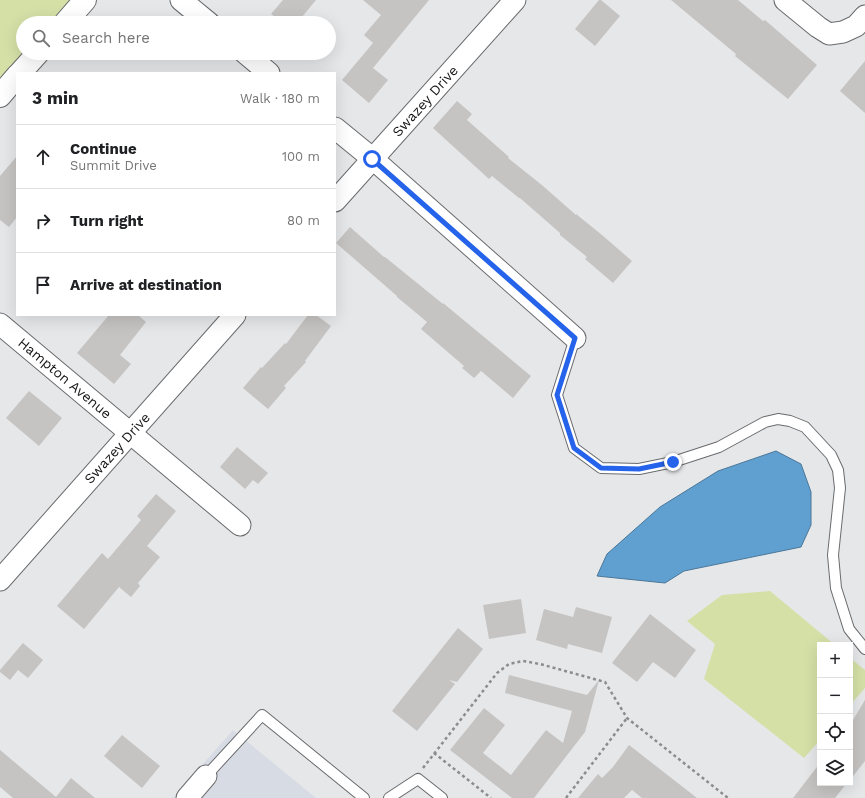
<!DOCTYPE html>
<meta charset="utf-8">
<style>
:root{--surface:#fff;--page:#f2f2f2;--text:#202124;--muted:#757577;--line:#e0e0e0}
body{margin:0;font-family:"Work Sans",sans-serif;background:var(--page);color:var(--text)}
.controls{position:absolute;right:12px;bottom:12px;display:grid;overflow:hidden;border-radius:0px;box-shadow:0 4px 16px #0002}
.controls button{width:36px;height:36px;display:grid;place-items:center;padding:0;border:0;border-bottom:1px solid var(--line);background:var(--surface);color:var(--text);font:20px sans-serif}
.stop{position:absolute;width:12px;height:12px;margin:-9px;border:3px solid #2563eb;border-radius:50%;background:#fff}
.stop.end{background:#2563eb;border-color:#fff;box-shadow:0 1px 4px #0008}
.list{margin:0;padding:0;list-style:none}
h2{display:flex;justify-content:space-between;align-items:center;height:52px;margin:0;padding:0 16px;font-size:17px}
h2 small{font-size:13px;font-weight:400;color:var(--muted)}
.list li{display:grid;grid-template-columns:26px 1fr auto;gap:12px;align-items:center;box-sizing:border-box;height:64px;padding:0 16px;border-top:1px solid var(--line)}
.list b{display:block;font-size:15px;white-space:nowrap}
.list p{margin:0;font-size:13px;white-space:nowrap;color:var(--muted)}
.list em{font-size:13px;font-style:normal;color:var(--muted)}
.icon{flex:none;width:22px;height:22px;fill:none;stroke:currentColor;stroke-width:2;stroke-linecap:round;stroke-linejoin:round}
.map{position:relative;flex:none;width:865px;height:798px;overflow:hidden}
.search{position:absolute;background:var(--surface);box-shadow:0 4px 16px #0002;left:16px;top:16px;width:320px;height:44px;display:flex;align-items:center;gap:10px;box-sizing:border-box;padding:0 14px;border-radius:22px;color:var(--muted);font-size:15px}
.panel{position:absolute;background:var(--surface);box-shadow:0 4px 16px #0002;left:16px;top:72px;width:320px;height:244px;border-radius:0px}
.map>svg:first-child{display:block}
</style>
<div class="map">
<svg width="865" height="798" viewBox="0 0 865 798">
<rect width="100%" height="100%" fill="#e6e7e9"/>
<!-- built -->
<path fill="#d7dbe4" d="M233 730 316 798H173Z"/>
<!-- green -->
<g fill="#d5e0a7">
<path d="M0 0H85L65 23H23V53H38L0 96Z"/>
<path d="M770 591 835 645H820V740L804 758 704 679 715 644 687 621 722 595Z"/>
<path d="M850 658 865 670V688L850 705Z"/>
</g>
<!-- water -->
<path fill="#60a0d1" stroke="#4a7799" d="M776 451 801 464 811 492V525L801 547 684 571 665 583 597 576 607 554 660 507 718 471Z"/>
<!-- building -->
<g fill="#c6c4c2">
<path d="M283 0H316L297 23H283L271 14Z"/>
<path d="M363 0H429L373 68 388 80 369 103 342 80 373 43 364 35 381 15Z"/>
<path d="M599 0H601L620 16 595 46 575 29Z"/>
<path d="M671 0H738L763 21 765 20 817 65 788 99 735 56 736 54Z"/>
<path d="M865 61V113L840 91Z"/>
<path d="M457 101 472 114 467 120 509 157 508 158 543 186 576 215V214L602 235 632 261 613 283 585 259 587 257 560 235V233L520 198H519L492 176 489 179 433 128Z"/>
<path d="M17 156V217L9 227 0 220V176Z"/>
<path d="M350 227 384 257H385L443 304V303L531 376 513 398 481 371 474 378 462 368 464 366 421 329 427 322 397 297V296L336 243Z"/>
<path d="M109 315H138L146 322 120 355 131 364 114 384 77 353Z"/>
<path d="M308 315H316L331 326 305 361 306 362 284 386 286 388 268 409 243 388 261 367 262 368 285 343 286 344Z"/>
<path d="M29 391 62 418 39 446 6 418Z"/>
<path d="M237 447 268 473 258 484 253 480 245 489 220 467Z"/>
<path d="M156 494 176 511 147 546 160 557 138 583 140 586 131 597 119 587 84 629 57 606 102 553 108 559 141 520 137 516Z"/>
<path d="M521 599 526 633 489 639 483 605Z"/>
<path d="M576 607 612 617 602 653 568 644 567 649 536 640 544 609 573 617Z"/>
<path d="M650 614 696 650 675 678 653 662 637 682 612 663Z"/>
<path d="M458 628 483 649 457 682 449 680 455 684 417 731 392 711Z"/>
<path d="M23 643 43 660 28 678 18 670 10 680 0 672V670Z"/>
<path d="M509 675 587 695 599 680 585 732 534 798H512L450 750 484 708 505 725 483 753 511 775 546 730 563 743 572 711 505 693Z"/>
<path d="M865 700V761L850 780V725Z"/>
<path d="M122 735 160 766 142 788 104 756Z"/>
<path d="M629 745 697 798H642L632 790 624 798H578L598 774 602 778 613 767Z"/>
<path d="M0 750 56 797 71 778 95 798H13L0 787Z"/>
<path d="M820 763V783H847L835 798H793Z"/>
</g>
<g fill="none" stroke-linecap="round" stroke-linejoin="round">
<!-- lane casing -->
<g stroke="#6a6b6d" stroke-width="12">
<g id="lane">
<path d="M575 338 557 395 574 448 601 468 639 469 673 462 719 447 765 422 778 419 790 421 805 427 831 455 838 470 840 488 833 555 836 588 849 629 865 649"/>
<path d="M206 776 262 715 364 798"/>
<path d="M389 798 418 779 442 798"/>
</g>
</g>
<!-- street casing -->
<g stroke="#6a6b6d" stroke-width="23">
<g id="street">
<path d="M181 0 209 23"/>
<path d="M785 0 818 27 829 34 843 32 856 26 865 16"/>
<path d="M245 53 269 73"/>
<path d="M335 128 373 159 575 338"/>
<path d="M335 201 515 0"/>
<path d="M0 324 240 525"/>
<path d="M0 580 235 315"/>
<path d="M187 798 206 776"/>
</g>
</g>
<!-- secondary casing -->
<g stroke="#6a6b6d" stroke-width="24">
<g id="secondary">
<path d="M65 23 85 0"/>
<path d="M20 73 38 53"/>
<path d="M0 96 17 76"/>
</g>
</g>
<!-- path -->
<g stroke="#8c8c8e" stroke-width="2.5" stroke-dasharray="3 3" stroke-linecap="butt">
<path d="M434 753 491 798"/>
<path d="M423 768 497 673 509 664 523 661 540 664 605 682 627 718 728 798"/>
<path d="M566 798 627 718"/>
</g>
<!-- lane -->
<use href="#lane" stroke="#fff" stroke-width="10"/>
<!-- street -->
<use href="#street" stroke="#fff" stroke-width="21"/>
<!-- secondary -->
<use href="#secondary" stroke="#fff" stroke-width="22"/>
</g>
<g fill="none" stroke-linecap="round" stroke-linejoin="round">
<!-- route -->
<path stroke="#2563eb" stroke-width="5" d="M372 159 575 338 557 395 574 448 601 468 639 469 673 462"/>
</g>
<g text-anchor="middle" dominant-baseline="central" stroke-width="4" stroke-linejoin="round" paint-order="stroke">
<!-- street labels -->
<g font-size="14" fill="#161617" stroke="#fff">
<text transform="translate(425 101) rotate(-48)">Swazey Drive</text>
<text transform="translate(65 378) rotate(40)">Hampton Avenue</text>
<text transform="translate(117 448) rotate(-48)">Swazey Drive</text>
</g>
</g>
</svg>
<div class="controls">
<button>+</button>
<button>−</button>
<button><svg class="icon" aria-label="locate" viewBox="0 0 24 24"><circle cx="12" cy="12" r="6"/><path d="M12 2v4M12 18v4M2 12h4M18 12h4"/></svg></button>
<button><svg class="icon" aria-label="layers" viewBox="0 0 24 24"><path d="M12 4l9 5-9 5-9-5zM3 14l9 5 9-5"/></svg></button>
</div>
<div class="stop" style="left:372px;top:159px"></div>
<div class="stop end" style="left:673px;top:462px"></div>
<div class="search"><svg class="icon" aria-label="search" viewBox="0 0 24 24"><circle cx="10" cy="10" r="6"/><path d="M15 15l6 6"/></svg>Search here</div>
<section class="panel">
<h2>3 min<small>Walk · 180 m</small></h2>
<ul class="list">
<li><svg class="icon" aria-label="ahead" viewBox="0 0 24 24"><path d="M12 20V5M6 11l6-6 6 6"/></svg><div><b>Continue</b><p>Summit Drive</p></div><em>100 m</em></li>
<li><svg class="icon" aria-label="right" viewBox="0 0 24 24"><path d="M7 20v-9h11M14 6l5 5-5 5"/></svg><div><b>Turn right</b></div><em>80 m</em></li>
<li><svg class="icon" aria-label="arrive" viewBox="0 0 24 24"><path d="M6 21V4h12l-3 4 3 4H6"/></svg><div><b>Arrive at destination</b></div></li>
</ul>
</section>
</div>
